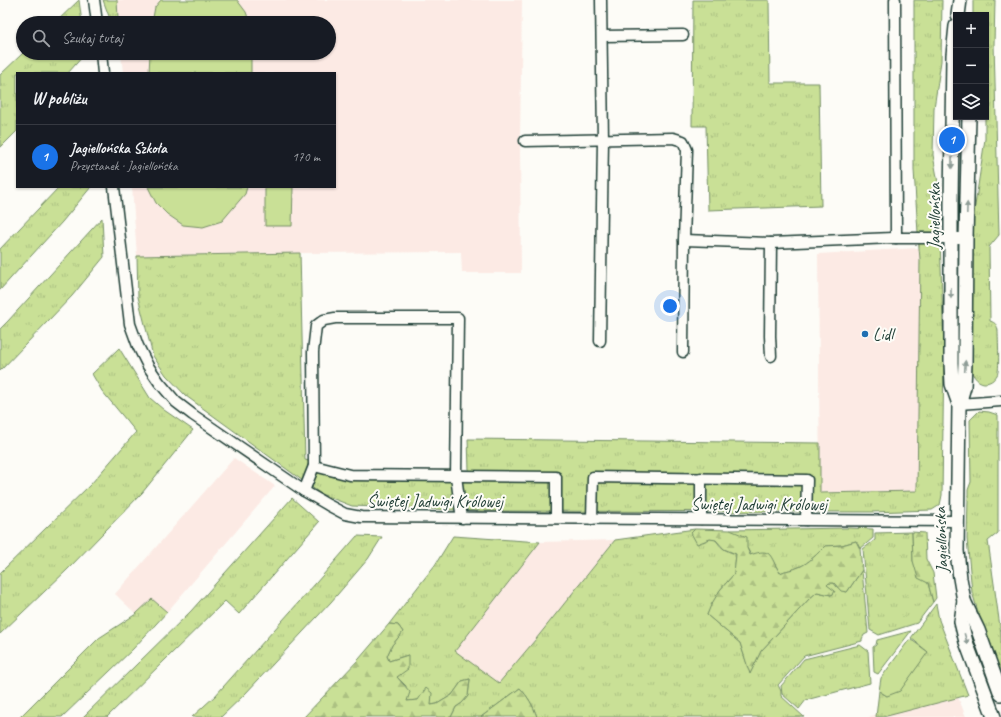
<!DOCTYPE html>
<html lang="pl">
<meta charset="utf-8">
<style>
:root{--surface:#171b24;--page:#20242c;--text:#f1f3f6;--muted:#9ea1a6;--line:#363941;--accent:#1a73e8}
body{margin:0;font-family:Caveat,sans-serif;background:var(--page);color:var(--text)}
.controls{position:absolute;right:12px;top:12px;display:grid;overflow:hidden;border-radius:0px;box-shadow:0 1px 3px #0004}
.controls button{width:36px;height:36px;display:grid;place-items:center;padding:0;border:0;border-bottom:1px solid var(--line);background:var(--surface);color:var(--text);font:20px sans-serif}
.you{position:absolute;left:670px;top:306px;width:14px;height:14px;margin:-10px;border:3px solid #fff;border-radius:50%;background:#1a73e8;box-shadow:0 0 0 6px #1a73e833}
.badge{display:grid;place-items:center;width:26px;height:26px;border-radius:50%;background:var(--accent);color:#fff;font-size:13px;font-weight:700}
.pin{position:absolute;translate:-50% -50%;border:2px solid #fff;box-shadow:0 1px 4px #0006}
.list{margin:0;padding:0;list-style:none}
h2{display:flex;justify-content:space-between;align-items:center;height:52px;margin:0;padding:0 16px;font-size:17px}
h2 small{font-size:13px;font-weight:400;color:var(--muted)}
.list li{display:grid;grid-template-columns:26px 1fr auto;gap:12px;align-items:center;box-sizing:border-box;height:64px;padding:0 16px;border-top:1px solid var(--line)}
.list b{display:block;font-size:15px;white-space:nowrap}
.list p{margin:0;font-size:13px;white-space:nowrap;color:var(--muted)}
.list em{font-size:13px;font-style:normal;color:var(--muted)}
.icon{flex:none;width:22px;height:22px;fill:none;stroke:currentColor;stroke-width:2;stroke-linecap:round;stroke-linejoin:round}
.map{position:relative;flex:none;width:1001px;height:717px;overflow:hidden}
.search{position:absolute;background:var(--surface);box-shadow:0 1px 3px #0004;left:16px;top:16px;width:320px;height:44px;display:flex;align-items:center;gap:10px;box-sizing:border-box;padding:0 14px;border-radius:22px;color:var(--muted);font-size:15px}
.panel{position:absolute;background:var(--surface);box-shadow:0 1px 3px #0004;left:16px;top:72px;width:320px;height:116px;border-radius:0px}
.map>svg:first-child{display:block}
</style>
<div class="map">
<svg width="1001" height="717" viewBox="0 0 1001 717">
<defs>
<pattern id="grass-tufts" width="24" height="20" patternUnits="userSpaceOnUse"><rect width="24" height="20" fill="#c9e096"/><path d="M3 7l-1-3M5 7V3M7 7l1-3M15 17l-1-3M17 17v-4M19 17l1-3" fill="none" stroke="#acc182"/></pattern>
<pattern id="forest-firs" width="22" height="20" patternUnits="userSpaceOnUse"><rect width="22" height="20" fill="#c9e096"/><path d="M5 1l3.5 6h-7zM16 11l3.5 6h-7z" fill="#acc182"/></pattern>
</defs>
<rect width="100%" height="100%" fill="#fdfcf7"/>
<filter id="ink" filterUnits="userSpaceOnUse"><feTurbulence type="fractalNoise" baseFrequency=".025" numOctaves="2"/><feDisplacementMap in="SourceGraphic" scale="8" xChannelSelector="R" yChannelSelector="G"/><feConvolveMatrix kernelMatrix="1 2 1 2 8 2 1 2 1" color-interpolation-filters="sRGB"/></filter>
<g filter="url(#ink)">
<!-- built -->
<g fill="#fceae4">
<path d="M117 0H522L520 141 521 273H462L461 252 300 253 137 256 132 187H335V73H123L121 53H329V23H119Z"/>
<path d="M919 248 920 259 917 491 820 493 818 254Z"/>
<path d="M234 458 275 486 167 612 152 599 136 614 115 594Z"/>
<path d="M615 540 536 639 499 683 454 651 540 542Z"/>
<path d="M956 692 966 717H868Z"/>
</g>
<!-- grass -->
<g fill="url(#grass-tufts)" stroke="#748e65">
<path d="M79 0 82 23H55Z"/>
<path d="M103 0H117L118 18 110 19Z"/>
<path d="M693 0H769L770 83H819L821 206 708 210 706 126H692Z"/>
<path d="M914 0H942L941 61 934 108 933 155 938 183 944 350 942 495 940 505 932 510 872 512 481 511 352 506 321 494 186 396 166 375 153 356 138 297 137 256 300 253 305 460 351 471 469 470 468 439 820 443V493L917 491 920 259 919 248 914 170Z"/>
<path d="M973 0H995L994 44 999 235 989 247 990 321C996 323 997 325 998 331 998 338 1000 371 997 375 994 380 990 383 984 383 978 382 975 378 972 373V226L985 139V117H986V15H973Z"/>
<path d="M23 53H84V55L68 73H17V131L0 148V75Z"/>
<path d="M59 187H91L62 222 0 290V249Z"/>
<path d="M102 218 104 257 72 296 0 371V329L8 321Z"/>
<path d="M119 348 150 398 164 410 193 430 142 493 67 570 0 634V573L91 484 136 432 102 391 92 374Z"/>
<path d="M979 411 989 412 998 415V533L988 541 1001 634V678L982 625 972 592 967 539 968 498V490L971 482 970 420Z"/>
<path d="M292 498 319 522 239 614 225 601 107 717H83L191 611Z"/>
<path d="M849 528 873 529V538L860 549 856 541 842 545 825 546C818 553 809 563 799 567 793 570 786 570 780 573L769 554 751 555 747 548 730 530Z"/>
<path d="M695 529 691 533 703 542C718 534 715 543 724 549 727 551 732 553 736 554L734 574 720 590 707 615 740 643 750 673 761 651 809 599 817 592 831 595 833 594 827 585 829 583H834L837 587 847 592 862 570 868 633 864 635 862 639V641L804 656 778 685 781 691V696L804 717H537C533 705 528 697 520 688L481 717H451L456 707 462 703 468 696 470 679 462 681 452 695 437 704 431 705 418 700 407 701 406 686 397 677 408 655 389 661 387 656 392 645 403 632 398 625 389 624 435 565 453 536 540 542 455 651 499 683 536 639 615 540Z"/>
<path d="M912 532 913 561 928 583 933 602 917 623 879 635 870 630 863 549 875 540V533Z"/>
<path d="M357 536 382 537 368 559 331 602 245 694 221 717H192L215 696 316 583Z"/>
<path d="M152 599 167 612 133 649 62 717H20L99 638 136 614Z"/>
<path d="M936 604 939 620 968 695 883 717H876L879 691 887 696 928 652 911 638Z"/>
<path d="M860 645 868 651 870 683 806 700 799 709 782 694 781 686 804 659Z"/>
</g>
<!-- forest -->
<g fill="url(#forest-firs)" stroke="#748e65">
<path d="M695 529 730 530 747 537V548L750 555C773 547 769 556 780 573 786 570 793 570 799 567 809 563 818 553 825 546L842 545 856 541 860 549 862 570 847 592 841 591 834 583H829L827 585 835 591 833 594 831 595 817 592 809 599 761 651 750 674 740 643 707 615 711 605 720 590 734 574 736 554 724 549 716 540 710 539 697 544 691 533Z"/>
<path d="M912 532 925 533 926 559 933 573 936 598 933 602 928 583 918 578 913 561Z"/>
<path d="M389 624 398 625 403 632 392 645 387 656 389 661 408 655V669L397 677 410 692 407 701 418 700 426 688 432 693 431 705 437 704 452 695 462 681 470 679 468 696 462 703 456 707 451 717H304L359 659Z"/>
<path d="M520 688C528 697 533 705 537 717H481Z"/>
</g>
<!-- park -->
<g fill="#c9e096" stroke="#748e65">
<path d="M161 0H237L246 12 250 23H152L155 7Z"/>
<path d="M150 53H251V73H149Z"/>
<path d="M148 187H247L245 194 222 221 203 227 183 225 167 214 156 203Z"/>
<path d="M265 187H293L292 226H265Z"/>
<path d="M911 631 878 674 874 672 873 647 876 645 877 640Z"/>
<path d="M909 640 913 641 928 652 900 691 887 696 879 691 881 678Z"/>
</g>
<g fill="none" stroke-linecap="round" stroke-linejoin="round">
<!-- minor casing -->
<g stroke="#1f3d34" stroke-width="13">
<g id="minor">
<path d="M94 0 97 23"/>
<path d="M895 0 896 238"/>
<path d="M602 36 683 35"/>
<path d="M101 53 103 73"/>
<path d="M525 141 673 138 683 141 687 150 684 240 683 352"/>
<path d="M114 187 130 324 138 346 148 366 159 382 176 402 193 415 304 491 328 505 345 514 361 517 957 521"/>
<path d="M684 240 771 243 893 238H966"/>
<path d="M600 341 603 140 601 0"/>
<path d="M771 356 770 336 771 243"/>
<path d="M959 404 1001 401"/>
<path d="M314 466 350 475 556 477V518"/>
<path d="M304 491 314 466 313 352 316 326 324 320 335 318H458L456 476 459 499 462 518"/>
<path d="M592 519 593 477 807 480 806 520"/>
<path d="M701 519V478"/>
</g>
</g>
<!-- tertiary casing -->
<g stroke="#1f3d34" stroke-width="16">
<g id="tertiary">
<path d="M958 15 960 0"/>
<path d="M956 26 953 55 951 203V363L952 384 959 404"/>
<path d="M969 117 966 238 965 363 964 387 959 404 957 551 960 578 964 601 961 622 966 642 994 717"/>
<path d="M964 601 978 630 1001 694"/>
</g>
</g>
<!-- minor -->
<use href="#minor" stroke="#fdfcf7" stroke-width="10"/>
<!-- tertiary -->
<use href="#tertiary" stroke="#fdfcf7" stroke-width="13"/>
</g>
<!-- one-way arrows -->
<defs><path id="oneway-solid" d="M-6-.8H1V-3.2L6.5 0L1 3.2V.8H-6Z"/></defs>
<g fill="#8e9c96">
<use href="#oneway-solid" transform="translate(952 163) rotate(91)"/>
<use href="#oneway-solid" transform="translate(967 208) rotate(-88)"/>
<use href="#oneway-solid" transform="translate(951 293) rotate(90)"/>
<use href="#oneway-solid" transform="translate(965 366) rotate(-87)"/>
<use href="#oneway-solid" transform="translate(966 639) rotate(73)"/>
</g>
</g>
<!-- markers -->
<circle fill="#1f6fb2" stroke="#fdfcf7" stroke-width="1.5" cx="865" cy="334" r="4"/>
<g text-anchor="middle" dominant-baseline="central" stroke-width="4" stroke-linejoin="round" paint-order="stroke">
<!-- street labels -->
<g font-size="17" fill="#1f3d34" stroke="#fdfcf7">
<text transform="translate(934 216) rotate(-90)">Jagiellońska</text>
<text x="435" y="501">Świętej Jadwigi Królowej</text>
<text x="759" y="504">Świętej Jadwigi Królowej</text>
<text transform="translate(941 540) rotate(-92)">Jagiellońska</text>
</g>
<!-- poi labels -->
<g font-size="17" fill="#1f3d34" stroke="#fdfcf7" text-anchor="start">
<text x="873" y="334">Lidl</text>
</g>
</g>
</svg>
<div class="controls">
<button>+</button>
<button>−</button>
<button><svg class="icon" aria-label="layers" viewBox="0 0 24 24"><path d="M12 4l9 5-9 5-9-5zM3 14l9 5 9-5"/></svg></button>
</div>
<div class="you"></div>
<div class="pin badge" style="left:952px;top:140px">1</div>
<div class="search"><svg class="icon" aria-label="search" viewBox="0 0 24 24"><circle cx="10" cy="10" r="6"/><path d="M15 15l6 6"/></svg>Szukaj tutaj</div>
<section class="panel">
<h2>W pobliżu<small></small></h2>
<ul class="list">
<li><span class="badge">1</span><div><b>Jagiellońska Szkoła</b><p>Przystanek · Jagiellońska</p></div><em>170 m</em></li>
</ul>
</section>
</div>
